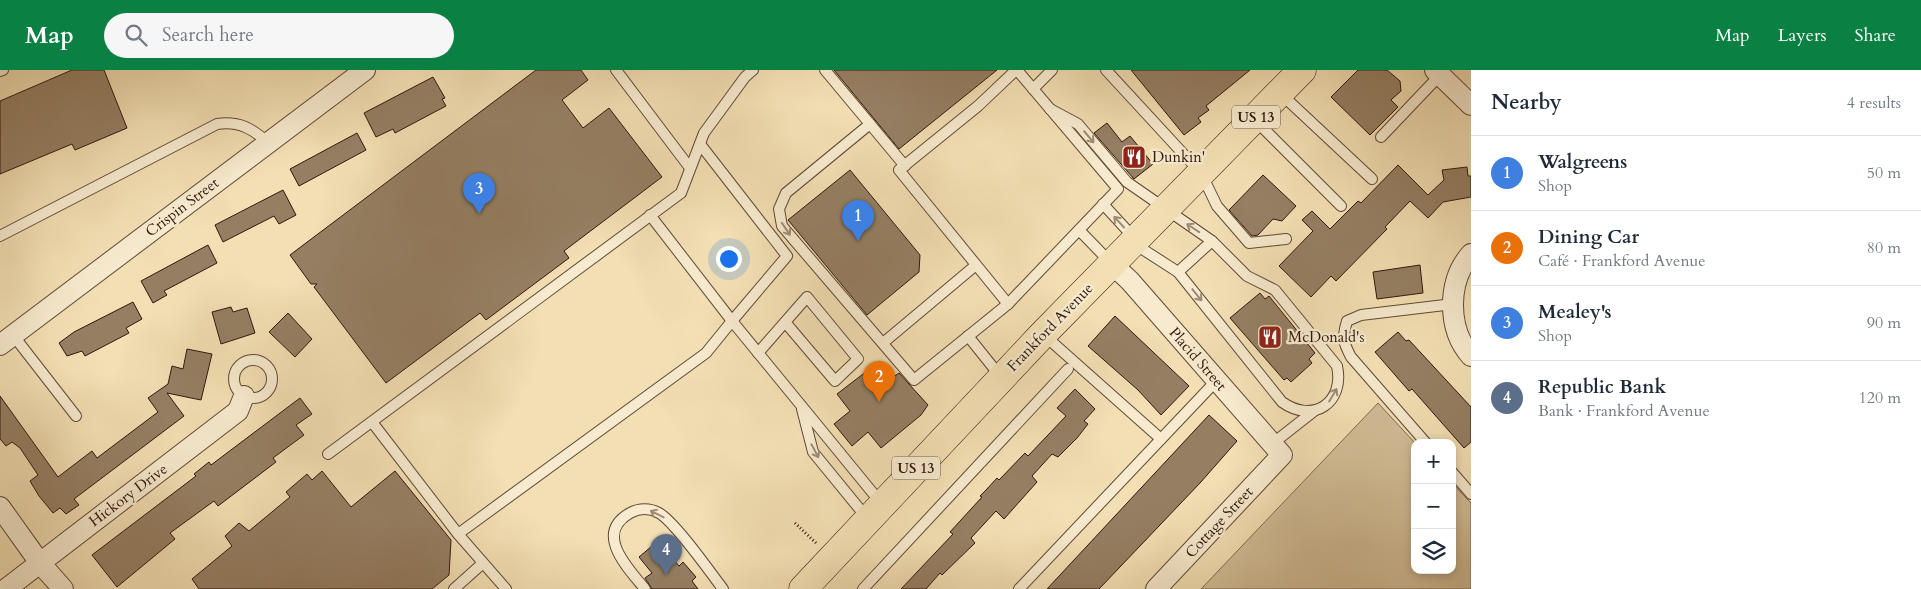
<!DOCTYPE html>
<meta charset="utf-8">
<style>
:root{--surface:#fff;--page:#f6f6f7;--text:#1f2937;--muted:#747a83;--line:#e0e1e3;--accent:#0b8043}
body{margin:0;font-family:Cardo,serif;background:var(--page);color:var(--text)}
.controls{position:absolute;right:15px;bottom:15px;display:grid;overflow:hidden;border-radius:10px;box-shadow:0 2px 8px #0003}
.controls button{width:45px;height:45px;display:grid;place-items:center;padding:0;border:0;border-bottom:1px solid var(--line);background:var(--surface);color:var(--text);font:25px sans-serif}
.you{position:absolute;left:728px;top:188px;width:18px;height:18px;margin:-12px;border:4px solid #fff;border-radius:50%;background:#1a73e8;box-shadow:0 0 0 8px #1a73e833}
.badge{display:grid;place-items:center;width:32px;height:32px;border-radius:50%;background:var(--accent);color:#fff;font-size:16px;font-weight:700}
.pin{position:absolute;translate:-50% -41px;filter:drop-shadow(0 1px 2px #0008)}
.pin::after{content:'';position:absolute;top:26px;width:18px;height:15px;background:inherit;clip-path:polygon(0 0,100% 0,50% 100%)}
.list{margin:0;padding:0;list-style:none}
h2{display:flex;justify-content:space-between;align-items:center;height:65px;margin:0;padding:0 20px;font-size:21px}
h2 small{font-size:16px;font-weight:400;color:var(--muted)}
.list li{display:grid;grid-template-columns:32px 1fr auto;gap:15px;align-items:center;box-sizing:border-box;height:75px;padding:0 20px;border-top:1px solid var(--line)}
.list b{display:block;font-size:19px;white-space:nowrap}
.list p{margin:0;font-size:16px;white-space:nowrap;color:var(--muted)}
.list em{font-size:16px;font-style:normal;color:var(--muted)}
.icon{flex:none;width:28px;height:28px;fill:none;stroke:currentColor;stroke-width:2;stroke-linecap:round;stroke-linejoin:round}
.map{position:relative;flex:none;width:1471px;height:519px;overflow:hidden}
header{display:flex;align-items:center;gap:30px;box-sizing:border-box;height:70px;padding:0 25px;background:var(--accent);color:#fff}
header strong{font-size:24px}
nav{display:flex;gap:28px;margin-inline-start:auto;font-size:18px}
.search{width:350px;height:45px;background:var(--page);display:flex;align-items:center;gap:12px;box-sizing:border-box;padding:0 18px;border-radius:28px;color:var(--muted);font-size:19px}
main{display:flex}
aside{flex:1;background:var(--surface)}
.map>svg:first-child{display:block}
</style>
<header>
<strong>Map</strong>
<div class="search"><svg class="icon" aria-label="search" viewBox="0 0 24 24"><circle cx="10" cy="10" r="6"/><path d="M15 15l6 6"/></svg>Search here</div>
<nav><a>Map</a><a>Layers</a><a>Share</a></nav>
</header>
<main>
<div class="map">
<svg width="1471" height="519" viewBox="0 0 1471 519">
<rect width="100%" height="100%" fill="#f2dfb3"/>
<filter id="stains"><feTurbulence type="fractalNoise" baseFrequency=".004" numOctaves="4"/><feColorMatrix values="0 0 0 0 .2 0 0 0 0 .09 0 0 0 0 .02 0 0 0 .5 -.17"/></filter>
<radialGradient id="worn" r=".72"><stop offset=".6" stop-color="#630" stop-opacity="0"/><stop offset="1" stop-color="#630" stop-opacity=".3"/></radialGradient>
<!-- green -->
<path fill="#d1bd97" stroke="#806a52" d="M1378 333 1415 373V500H1452V413L1471 433V519H1201Z"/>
<!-- building -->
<g fill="#957f63" stroke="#30170d">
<path d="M72 0H104L127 58 75 80 72 74 0 104V31Z"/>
<path d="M536 0H581L588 10 562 30 583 58 609 38 662 107 564 181 569 188 486 250 480 243 386 313 314 217 317 214H311L290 185Z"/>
<path d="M834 0H997L899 79Z"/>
<path d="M1131 0H1250L1206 36 1209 40 1198 48 1201 52 1184 65Z"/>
<path d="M1358 0H1387L1400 11 1401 21 1391 30 1398 37 1370 65 1331 27Z"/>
<path d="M433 7 445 28 442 29 446 36 395 63 393 59 376 67 364 43Z"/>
<path d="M1107 53 1122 72 1130 66 1153 94 1134 109 1094 63Z"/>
<path d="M357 63 366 80 299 116 290 99Z"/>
<path d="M1398 95 1428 125 1444 110 1442 100 1467 97 1468 106H1471V127L1443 132 1428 148 1410 131 1385 157 1387 159 1336 211 1331 206 1311 227 1279 196 1313 161 1302 150 1312 141 1330 159 1358 131 1361 133Z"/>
<path d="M850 100 920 185 919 202 867 245 788 150Z"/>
<path d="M1263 105 1296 136 1282 151 1273 149 1258 165 1252 166 1229 140Z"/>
<path d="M283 120 296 145 279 154 274 146 223 172 215 155Z"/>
<path d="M208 175 217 193 164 221 167 225 153 233 141 211Z"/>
<path d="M1420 195 1423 223 1377 229 1373 202Z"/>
<path d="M1260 223 1265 229 1269 226 1315 283 1309 289 1312 293 1291 312 1287 308 1284 310 1230 248Z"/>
<path d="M133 232 142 249 126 258 129 263 85 286 82 281 67 286 59 273 74 262Z"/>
<path d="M231 237 233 242 247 238 255 263 221 274 212 242Z"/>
<path d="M288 243 312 269 295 287 269 262Z"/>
<path d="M1115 246 1189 316 1161 345 1138 320 1088 276Z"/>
<path d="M1398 262 1406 271 1409 270 1471 337V372L1464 378 1412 319 1409 321 1375 282Z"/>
<path d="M187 279 212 284 201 330 167 323 184 346 74 429 79 435 66 444 60 438 53 443 39 426 30 411 38 405 20 378 12 372 6 376 0 369V326L58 407 92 381 97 388 158 342 148 328 168 314 172 296 183 299Z"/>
<path d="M880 291 893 307 899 303 928 335 921 345 881 378 868 362 852 376 834 354 850 341 837 324Z"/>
<path d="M1075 319 1095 339 1084 351 1088 354 1077 368 1058 387 1052 384 1032 406 1037 412 1004 449 996 441 971 468 975 473 942 505 940 503 926 519H901L953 464 950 462 982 427 980 426 986 420 997 408 999 410 1025 383 1028 386 1066 346 1057 338Z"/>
<path d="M300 328 312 344 296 355 304 365 273 388 276 392 218 436 214 431 170 463 175 469 117 517 92 485 196 406 194 404 209 392 211 395Z"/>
<path d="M1209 345 1237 371 1200 413 1099 519H1047Z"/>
<path d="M322 401 351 437 395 401 451 470 449 505 432 519H199L192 509 232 476 225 466 239 453 249 461 290 427 286 422 307 404 312 410Z"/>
<path d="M658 471 679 496 683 492 696 507 692 511 698 519H652L645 508 652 503 639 487Z"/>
</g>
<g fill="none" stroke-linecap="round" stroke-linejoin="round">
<!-- service casing -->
<g stroke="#604936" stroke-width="12">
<g id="service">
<path d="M616 0 690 98"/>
<path d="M825 0 905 96"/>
<path d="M1016 0 978 36 899 100 1008 234 1118 119 1017 0"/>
<path d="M1106 0 1201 103 1217 136 1249 173 1286 169"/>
<path d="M0 1 3 0"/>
<path d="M1033 19 1052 0"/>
<path d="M1280 23 1372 109"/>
<path d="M1050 39 1078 54 1127 112 1212 171 1247 206 1275 220 1337 296C1345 333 1313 354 1282 332L1178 202 1133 173"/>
<path d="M1255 50 1341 136"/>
<path d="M870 54 786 123 779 139 782 156 914 310 1008 234"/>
<path d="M1381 67 1440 5"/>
<path d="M1103 134 1135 169"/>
<path d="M650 145 732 251 787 186 700 74"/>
<path d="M1079 160 1111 193"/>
<path d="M0 166 217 54C239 51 252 58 268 73"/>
<path d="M1178 202 1212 171"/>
<path d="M13 265 76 346"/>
<path d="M1044 265 1161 369"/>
<path d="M968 266 1000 306"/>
<path d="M883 273 976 195"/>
<path d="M758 283 807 227 858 289 835 311 785 252"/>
<circle cx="253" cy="309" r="19"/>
<path d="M802 339 813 382 867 448"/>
<path d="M372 352 458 464 706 283 732 251 881 433"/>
<path d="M1426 373 1351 287C1343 272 1342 268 1347 251L1361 245 1453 234"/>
<path d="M1272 374 1314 341"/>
<path d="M328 384 681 123 704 63 745 7 753 0"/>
<path d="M1452 402 1471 424"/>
<path d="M458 464 506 519"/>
<path d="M454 519 483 493"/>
<path d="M645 519C629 499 593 464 630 443 639 438 650 438 659 443 675 452 710 502 723 519"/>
<path d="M863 519 1068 299"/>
<path d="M1019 519 1217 310"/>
</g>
</g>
<!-- minor casing -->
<g stroke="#604936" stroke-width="22">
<g id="minor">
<path d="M1435 0 1471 35"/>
<path d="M1471 184C1447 211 1447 259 1471 286"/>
<path d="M1112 194 1130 211 1282 385 1156 519"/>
<path d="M0 275 365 0"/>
<path d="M0 437 40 493 63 519"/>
<path d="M6 519 238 341 244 326"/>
</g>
</g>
<!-- primary casing -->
<g stroke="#30170d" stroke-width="29">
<path id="primary" d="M803 519 1043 264 1302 0"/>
</g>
<!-- path -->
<path stroke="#30170d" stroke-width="3" stroke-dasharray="1 2.5" stroke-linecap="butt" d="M795 453 816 473"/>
<!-- service -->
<use href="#service" stroke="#f7eace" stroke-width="10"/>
<!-- minor -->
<use href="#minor" stroke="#f7eace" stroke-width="20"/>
<!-- primary -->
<use href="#primary" stroke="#f2dfb3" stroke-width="28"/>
</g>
<!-- one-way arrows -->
<defs><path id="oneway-shaft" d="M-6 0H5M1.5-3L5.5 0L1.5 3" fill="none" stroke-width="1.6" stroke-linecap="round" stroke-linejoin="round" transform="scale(1.25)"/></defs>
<g stroke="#9d8b77">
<use href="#oneway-shaft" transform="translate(1089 67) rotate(50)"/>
<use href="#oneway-shaft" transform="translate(1119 152) rotate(-133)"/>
<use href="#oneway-shaft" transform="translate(1193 158) rotate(-146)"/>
<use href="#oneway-shaft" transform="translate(786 159) rotate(56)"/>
<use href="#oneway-shaft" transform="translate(1197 225) rotate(51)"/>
<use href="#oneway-shaft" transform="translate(1333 325) rotate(-59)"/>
<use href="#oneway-shaft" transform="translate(815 381) rotate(62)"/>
<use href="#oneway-shaft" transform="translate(657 444) rotate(-153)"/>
</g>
<!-- icons -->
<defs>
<g id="restaurant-square" transform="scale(1.25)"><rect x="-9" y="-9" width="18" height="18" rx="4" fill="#8f2418" stroke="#f7eace"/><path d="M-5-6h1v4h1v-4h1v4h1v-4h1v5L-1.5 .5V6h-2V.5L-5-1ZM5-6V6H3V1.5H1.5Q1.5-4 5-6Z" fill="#fff"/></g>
</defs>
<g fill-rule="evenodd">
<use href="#restaurant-square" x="1134" y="87"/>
<use href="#restaurant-square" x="1270" y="267"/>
</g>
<g text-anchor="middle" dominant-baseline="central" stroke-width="4.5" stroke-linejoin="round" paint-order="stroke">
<!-- shield labels -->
<g fill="#f7eace" stroke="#6c5647" stroke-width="1">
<rect x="1232" y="35.5" width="48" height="23" rx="4"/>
<rect x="892" y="386.5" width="48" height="23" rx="4"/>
</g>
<g font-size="14" font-weight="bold" fill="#30170d">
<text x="1256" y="47">US 13</text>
<text x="916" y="398">US 13</text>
</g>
<!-- poi labels -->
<g font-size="15" fill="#30170d" stroke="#f7eace" text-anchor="start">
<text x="1152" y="87">Dunkin'</text>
<text x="1288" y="267">McDonald's</text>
</g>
<!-- street labels -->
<g font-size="15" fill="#30170d" stroke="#f7eace">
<text transform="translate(182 137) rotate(-37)">Crispin Street</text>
<text transform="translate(1050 257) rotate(-46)">Frankford Avenue</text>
<text transform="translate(1198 289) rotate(49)">Placid Street</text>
<text transform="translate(128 425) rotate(-37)">Hickory Drive</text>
<text transform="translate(1219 452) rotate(-47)">Cottage Street</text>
</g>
</g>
<rect width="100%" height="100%" filter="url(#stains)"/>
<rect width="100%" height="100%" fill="url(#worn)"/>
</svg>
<div class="controls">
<button>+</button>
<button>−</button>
<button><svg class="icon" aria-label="layers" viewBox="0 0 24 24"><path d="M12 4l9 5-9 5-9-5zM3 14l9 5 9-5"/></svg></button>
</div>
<div class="you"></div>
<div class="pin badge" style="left:858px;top:171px;background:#3f7fe0">1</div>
<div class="pin badge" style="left:879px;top:332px;background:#e8710a">2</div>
<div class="pin badge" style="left:479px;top:144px;background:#3f7fe0">3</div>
<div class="pin badge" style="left:666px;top:505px;background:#5c6f8a">4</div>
</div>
<aside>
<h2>Nearby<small>4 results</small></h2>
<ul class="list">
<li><span class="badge" style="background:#3f7fe0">1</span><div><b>Walgreens</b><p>Shop</p></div><em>50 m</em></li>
<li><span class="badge" style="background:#e8710a">2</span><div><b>Dining Car</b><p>Café · Frankford Avenue</p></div><em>80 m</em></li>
<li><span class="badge" style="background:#3f7fe0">3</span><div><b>Mealey's</b><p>Shop</p></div><em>90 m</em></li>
<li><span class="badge" style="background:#5c6f8a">4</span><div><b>Republic Bank</b><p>Bank · Frankford Avenue</p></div><em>120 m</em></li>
</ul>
</aside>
</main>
